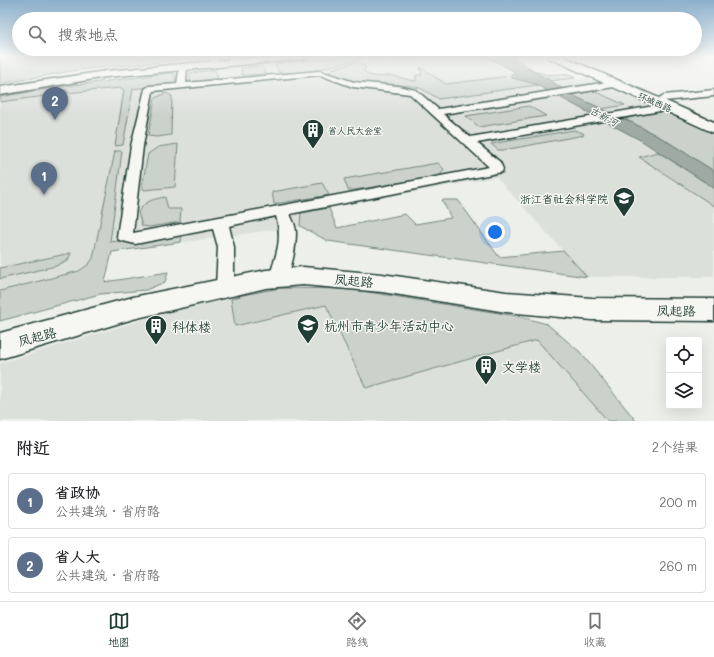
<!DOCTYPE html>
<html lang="zh">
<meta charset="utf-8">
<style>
:root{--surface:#fff;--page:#f2f2f2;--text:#202124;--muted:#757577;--line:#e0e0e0;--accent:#1f3d34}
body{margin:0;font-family:Mali,"LXGW WenKai TC",sans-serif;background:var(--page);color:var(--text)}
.controls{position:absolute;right:12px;bottom:12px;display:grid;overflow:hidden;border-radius:4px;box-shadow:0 4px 16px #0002}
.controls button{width:36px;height:36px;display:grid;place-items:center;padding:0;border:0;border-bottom:1px solid var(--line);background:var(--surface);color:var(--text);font:20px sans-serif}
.you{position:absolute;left:495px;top:232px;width:14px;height:14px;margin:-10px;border:3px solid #fff;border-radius:50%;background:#1a73e8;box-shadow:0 0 0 6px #1a73e833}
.badge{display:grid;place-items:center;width:26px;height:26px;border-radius:50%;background:var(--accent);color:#fff;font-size:13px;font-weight:700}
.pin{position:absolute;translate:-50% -33px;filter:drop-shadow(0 1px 2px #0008)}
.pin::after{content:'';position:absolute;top:21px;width:14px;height:12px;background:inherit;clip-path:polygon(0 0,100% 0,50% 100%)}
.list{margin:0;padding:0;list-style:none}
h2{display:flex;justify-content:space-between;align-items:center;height:52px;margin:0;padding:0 16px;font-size:17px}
h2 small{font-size:13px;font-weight:400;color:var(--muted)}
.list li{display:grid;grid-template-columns:26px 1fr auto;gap:12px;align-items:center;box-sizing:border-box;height:56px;margin:0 8px 8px;padding:0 8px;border:1px solid var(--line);border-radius:4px}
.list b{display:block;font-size:15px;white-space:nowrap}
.list p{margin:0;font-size:13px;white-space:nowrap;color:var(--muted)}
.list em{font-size:13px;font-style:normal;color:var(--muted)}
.icon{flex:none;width:22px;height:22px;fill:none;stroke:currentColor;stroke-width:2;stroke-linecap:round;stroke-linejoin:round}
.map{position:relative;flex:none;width:714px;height:421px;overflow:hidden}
.search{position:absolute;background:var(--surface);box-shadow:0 4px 16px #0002;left:12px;right:12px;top:12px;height:44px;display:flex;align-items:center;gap:10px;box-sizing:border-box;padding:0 14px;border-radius:22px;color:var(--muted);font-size:15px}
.sheet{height:180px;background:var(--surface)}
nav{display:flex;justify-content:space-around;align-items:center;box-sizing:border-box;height:56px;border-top:1px solid var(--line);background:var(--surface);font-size:11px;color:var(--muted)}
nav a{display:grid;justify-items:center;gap:2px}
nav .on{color:var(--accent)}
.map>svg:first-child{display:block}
</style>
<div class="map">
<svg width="714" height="421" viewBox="0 0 714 421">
<rect width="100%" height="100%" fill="#edefea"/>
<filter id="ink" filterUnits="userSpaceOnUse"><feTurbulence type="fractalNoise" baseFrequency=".025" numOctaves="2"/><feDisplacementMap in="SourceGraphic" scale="8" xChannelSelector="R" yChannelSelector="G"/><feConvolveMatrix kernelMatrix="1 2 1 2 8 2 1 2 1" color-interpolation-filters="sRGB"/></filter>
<g filter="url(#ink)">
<!-- built -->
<g fill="#dce0db">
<path d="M370 56H477L537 85 587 78 660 110 609 120 659 147 653 148 658 152 639 157 714 206V277H587L496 177 301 213 300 226 112 252 105 282 0 306V97L148 78 171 73 281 62Z"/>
<path d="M280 288H312L541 328 624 421H0V363L204 301Z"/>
</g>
<!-- green -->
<g fill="#cbd2cc" stroke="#758880">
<path d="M0 56H119V58L181 56 180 60 77 70 0 84Z"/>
<path d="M355 56H412L418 60 396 57H367L316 70 290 73 279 72 275 65 281 62Z"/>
<path d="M504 56H510C520 61 533 71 544 74 555 76 564 71 575 78L551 81Z"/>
<path d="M356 62 365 66 364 71C371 80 385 75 394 76 402 78 408 80 416 81V75H422L420 67 446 84 518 75 537 85 439 99 422 89 413 86 357 82 329 72 332 69Z"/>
<path d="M262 66 266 74 242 75 241 68Z"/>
<path d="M215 70 218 78 190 82V73Z"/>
<path d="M171 73 175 74V81L173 83 133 89 123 145 115 146 124 90 120 88 66 93 67 90 59 91 53 95 0 102V97L59 87Z"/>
<path d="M594 91 625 105 602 109 572 95Z"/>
<path d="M166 93 172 96 171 135 157 137 148 136 155 98Z"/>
<path d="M529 106 546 116 479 127 466 116Z"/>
<path d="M660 110 714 133V171L665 140 625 119Z"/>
<path d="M574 130 583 133 584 135 504 150H498L491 144Z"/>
<path d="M178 144 175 187 144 190 142 186 148 154 158 147Z"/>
<path d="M115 151H122L110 242 182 233 181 242 112 252 105 282 168 272 165 282 146 290 100 294 0 321V291L79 271 89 264 93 258Z"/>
<path d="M658 152 714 188V206L639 157Z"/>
<path d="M438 163 444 169 440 176 436 177 354 190H348L344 179Z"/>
<path d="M322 183 329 195 274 204 272 192Z"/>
<path d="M165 197 168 209H181L180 222 149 227 142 226 138 212C145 201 153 199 165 197Z"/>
<path d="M442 200H458L499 257 564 251 587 277 328 241 300 226 301 213 329 208 337 228 405 214 415 224 451 218Z"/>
<path d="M71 253 68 260 56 266 0 279V268Z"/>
<path d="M280 288 350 289 517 316 547 324 580 352 636 421H608L537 340 366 388 326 305 235 326 231 299 243 295Z"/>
</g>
<!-- water -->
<path fill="#9faaa4" stroke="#6c7e77" d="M485 56H504L553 82 572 95 635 124 665 140 714 171V188L642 141 535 84 512 78 511 74 515 72Z"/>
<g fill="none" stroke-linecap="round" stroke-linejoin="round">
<!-- street casing -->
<g stroke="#1f3d34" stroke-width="3">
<g id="street">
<path d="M210 56H218V66H212Z"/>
<path d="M228 56H236L237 64H231Z"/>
<path d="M180 65 187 67 186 83 320 71 354 82 398 86 416 90 438 109 614 81 618 84 614 87 443 114 470 137 666 104 671 107 666 110 477 143 500 162 503 169 502 172 290 214C292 219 296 226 296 232 296 247 292 270 284 283L278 285 272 283 269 278C276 255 283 240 276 216L229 226 234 247V287L232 292 225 294 218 292 216 287 218 247 213 229 135 244 119 240 117 236 131 146 145 89 149 86 177 84ZM320 75 353 87 410 94 489 167 133 233 143 146 153 91Z"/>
<path d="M714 90V96L664 101 659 98 664 95Z"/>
</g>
</g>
<!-- secondary casing -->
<g stroke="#1f3d34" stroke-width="3">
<g id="secondary">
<path d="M270 56H310L305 59 106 77 0 95V87L106 71Z"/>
<path d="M303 267 382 274 506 292 592 298 714 299V321L592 320 506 312 382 292 303 285 266 288 133 319 0 359V333L133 297 266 270Z"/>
</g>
</g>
<!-- primary casing -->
<g stroke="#1f3d34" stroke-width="3">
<path id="primary" d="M548 56H562L714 122V133L549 58Z"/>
</g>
<!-- street -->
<use href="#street" fill="#f6f6f2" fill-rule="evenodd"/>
<!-- secondary -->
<use href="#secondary" fill="#f6f6f2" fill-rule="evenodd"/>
<!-- primary -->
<use href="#primary" fill="#f6f6f2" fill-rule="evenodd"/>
</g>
</g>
<!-- sky -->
<linearGradient id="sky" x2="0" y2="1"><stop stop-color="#8bb0cd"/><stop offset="0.49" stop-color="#f7f8f6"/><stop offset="1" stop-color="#f7f8f6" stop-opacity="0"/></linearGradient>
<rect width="714" height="115" fill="url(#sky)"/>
<!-- icons -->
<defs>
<g id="building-pin" transform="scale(1.15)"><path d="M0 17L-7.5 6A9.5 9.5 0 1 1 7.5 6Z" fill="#1f3d34" stroke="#f6f6f2"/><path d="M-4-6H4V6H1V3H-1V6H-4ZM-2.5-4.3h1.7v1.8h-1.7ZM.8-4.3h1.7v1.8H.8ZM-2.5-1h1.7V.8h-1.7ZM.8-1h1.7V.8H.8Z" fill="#fff"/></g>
<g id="university-pin" transform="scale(1.15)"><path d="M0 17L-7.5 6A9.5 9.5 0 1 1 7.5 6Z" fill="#1f3d34" stroke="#f6f6f2"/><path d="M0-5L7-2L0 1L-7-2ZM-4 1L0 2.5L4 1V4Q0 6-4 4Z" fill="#fff"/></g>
<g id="school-pin" transform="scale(1.15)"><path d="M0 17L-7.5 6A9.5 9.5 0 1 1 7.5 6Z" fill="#1f3d34" stroke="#f6f6f2"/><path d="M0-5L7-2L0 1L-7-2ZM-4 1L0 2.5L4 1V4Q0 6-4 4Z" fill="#fff"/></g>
</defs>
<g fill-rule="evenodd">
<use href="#building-pin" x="313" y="130"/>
<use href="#university-pin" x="624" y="198"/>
<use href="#school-pin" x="308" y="325"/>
<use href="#building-pin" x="156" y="326"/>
<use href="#building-pin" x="486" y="366"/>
</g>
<g text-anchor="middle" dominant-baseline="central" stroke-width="3" stroke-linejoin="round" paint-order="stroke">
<!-- far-street labels -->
<g font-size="9" fill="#1f3d34" stroke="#f6f6f2">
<text transform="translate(655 102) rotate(24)">环城西路</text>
</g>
<!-- far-poi labels -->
<g font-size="9" fill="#1f3d34" stroke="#f6f6f2" text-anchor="start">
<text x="328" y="130">省人民大会堂</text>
</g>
<!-- far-water labels -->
<g font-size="10" font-style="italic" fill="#3f5850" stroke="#f6f6f2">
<text transform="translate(604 116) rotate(28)">古新河</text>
</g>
<!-- poi labels -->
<g font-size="11" fill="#1f3d34" stroke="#f6f6f2" text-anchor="end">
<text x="608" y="198">浙江省社会科学院</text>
</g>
<!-- near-street labels -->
<g font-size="13" fill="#1f3d34" stroke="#f6f6f2">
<text transform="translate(354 280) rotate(5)">凤起路</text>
<text transform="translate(676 310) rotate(1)">凤起路</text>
<text transform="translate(37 336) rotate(-15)">凤起路</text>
</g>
<!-- near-poi labels -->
<g font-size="13" fill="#1f3d34" stroke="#f6f6f2" text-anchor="start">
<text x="324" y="325">杭州市青少年活动中心</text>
<text x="172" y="326">科体楼</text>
<text x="502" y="366">文学楼</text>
</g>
</g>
</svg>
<div class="controls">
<button><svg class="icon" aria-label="locate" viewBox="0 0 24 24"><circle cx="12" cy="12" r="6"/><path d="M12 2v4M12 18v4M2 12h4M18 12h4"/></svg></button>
<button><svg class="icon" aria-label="layers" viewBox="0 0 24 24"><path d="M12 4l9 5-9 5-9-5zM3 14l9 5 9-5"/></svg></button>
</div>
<div class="you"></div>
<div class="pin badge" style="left:44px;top:195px;background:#5c6f8a">1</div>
<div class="pin badge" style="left:55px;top:120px;background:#5c6f8a">2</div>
<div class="search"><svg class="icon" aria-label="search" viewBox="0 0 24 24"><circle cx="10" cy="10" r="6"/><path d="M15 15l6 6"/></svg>搜索地点</div>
</div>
<section class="sheet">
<h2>附近<small>2个结果</small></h2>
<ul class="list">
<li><span class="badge" style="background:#5c6f8a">1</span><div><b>省政协</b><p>公共建筑 · 省府路</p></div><em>200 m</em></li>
<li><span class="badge" style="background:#5c6f8a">2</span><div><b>省人大</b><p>公共建筑 · 省府路</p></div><em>260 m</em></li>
</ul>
</section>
<nav>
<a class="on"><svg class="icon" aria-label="map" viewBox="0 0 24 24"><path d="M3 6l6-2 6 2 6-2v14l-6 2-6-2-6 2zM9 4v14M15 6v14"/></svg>地图</a>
<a><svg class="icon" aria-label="directions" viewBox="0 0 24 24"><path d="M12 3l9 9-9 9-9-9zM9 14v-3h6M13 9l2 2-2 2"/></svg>路线</a>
<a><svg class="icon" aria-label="saved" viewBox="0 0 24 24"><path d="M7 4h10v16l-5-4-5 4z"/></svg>收藏</a>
</nav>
